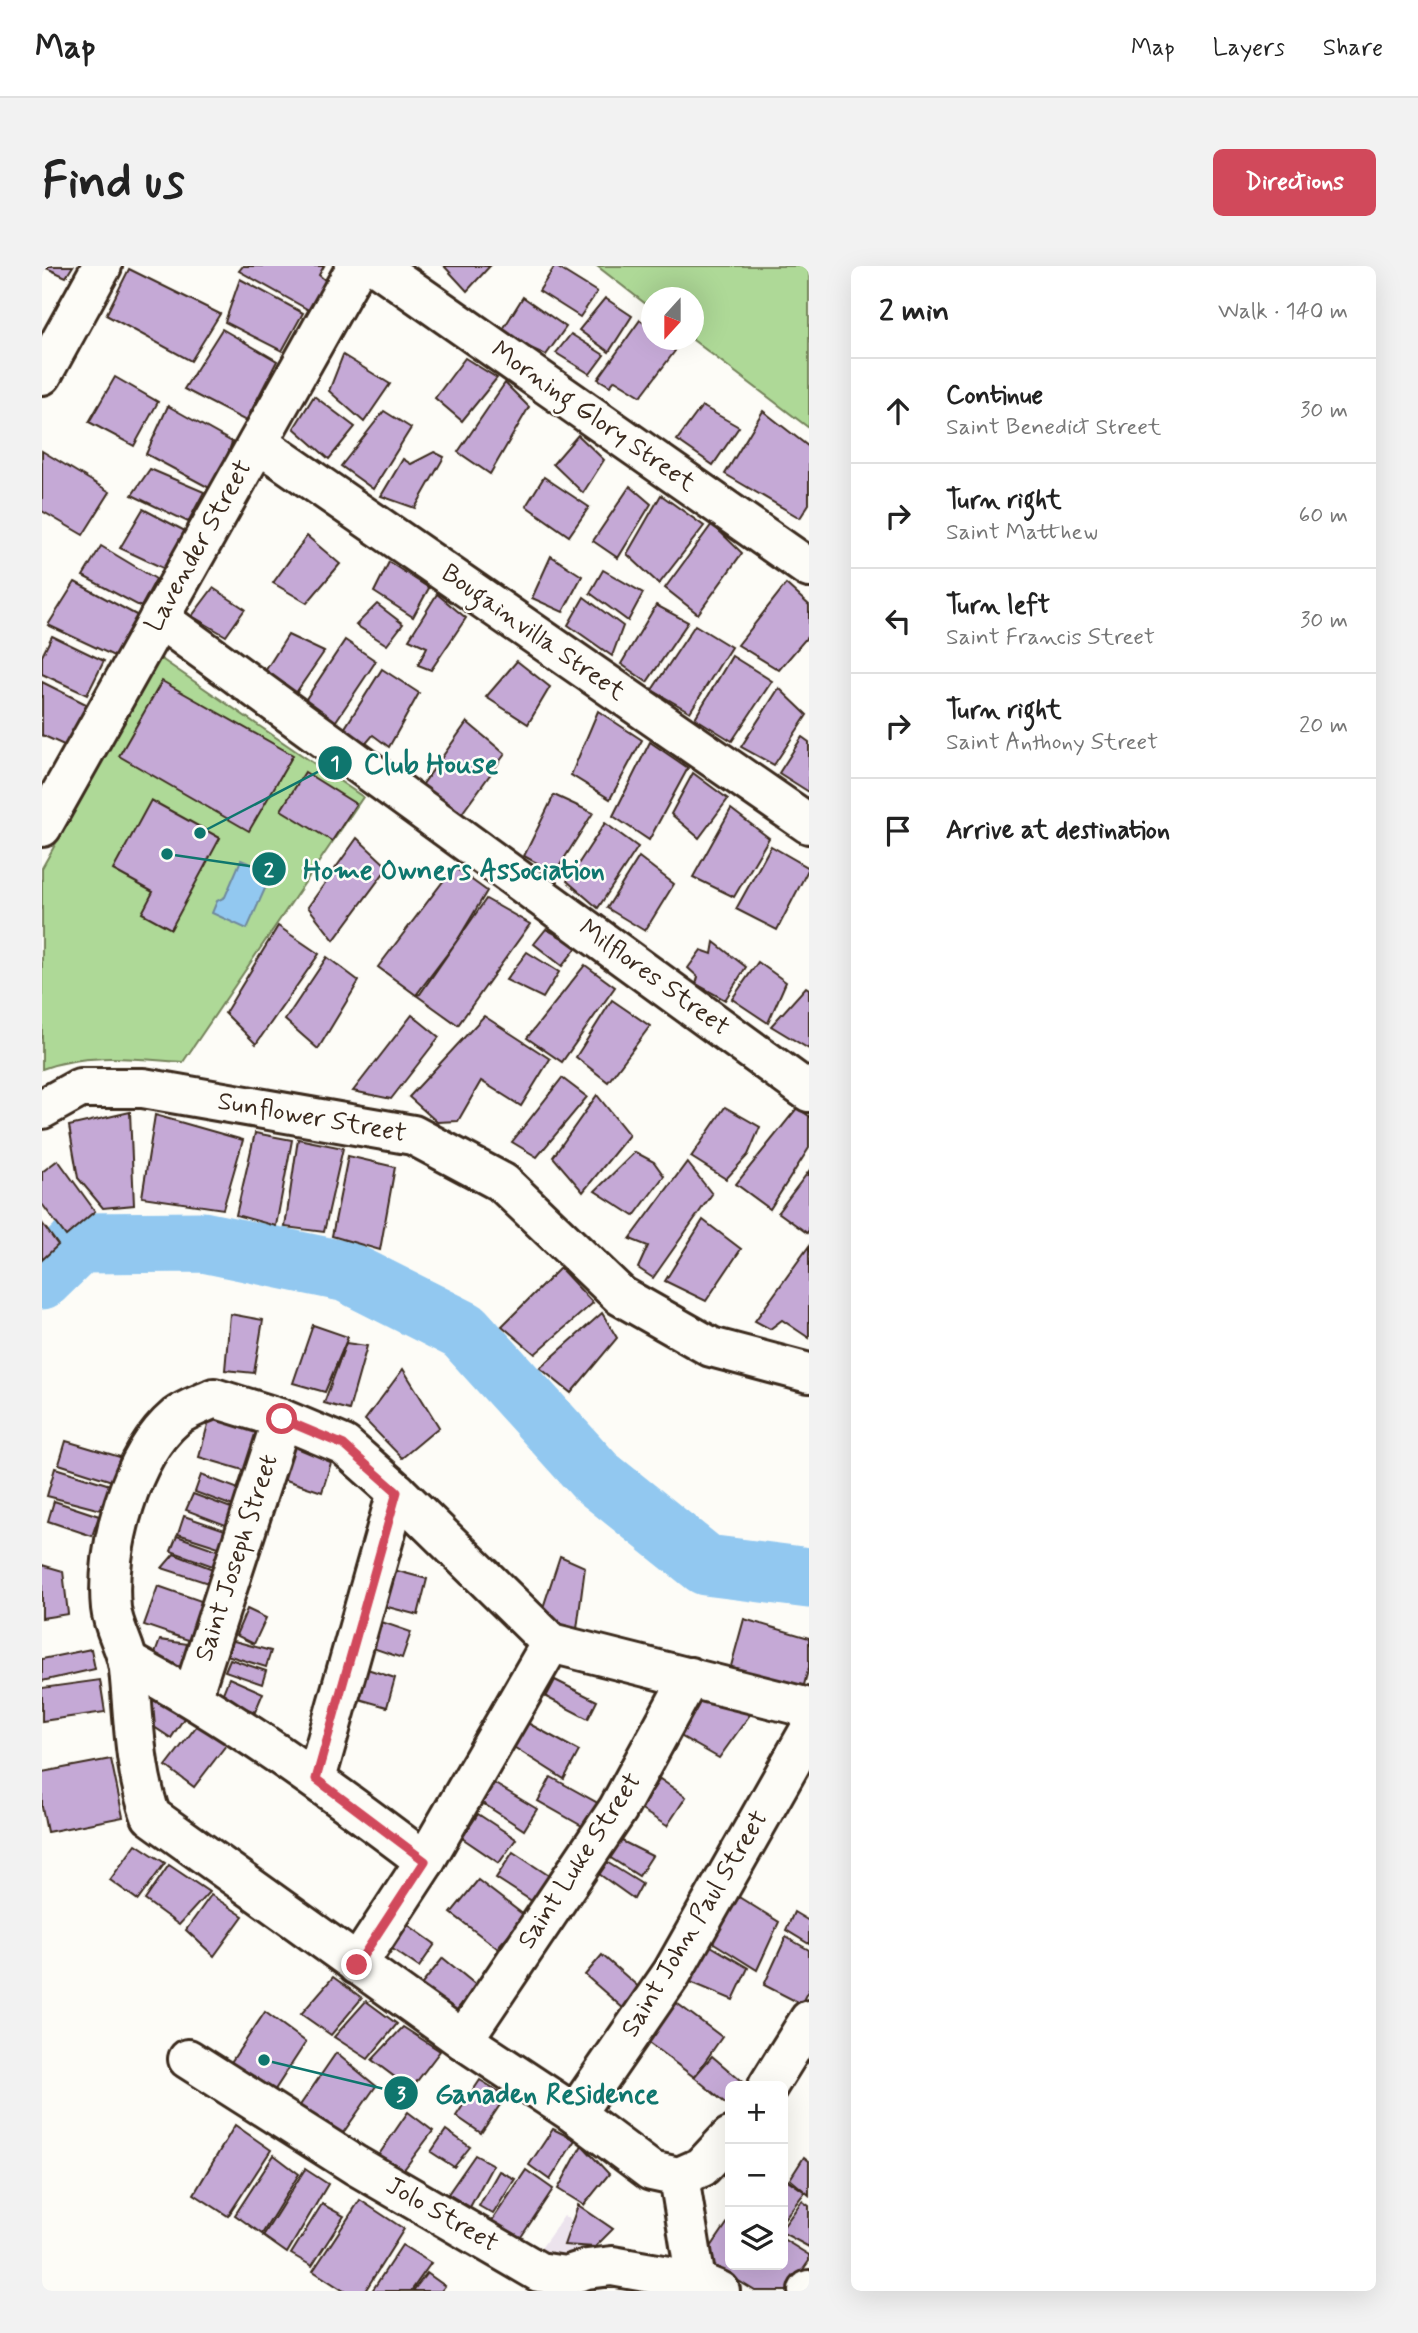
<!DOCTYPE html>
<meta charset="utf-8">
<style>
:root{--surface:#fff;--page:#f2f2f2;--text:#222;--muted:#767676;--line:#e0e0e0;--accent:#d1495b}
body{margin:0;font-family:Mynerve,sans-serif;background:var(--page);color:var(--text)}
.controls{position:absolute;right:21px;bottom:21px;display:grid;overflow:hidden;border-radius:10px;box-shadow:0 7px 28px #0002}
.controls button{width:63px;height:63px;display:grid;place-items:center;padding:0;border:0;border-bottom:2px solid var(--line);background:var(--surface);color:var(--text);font:35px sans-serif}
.compass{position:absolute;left:599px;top:21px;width:63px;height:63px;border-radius:50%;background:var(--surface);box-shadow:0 7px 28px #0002;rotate:201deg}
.stop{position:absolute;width:21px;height:21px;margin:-16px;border:5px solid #d1495b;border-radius:50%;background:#fff}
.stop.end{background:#d1495b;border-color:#fff;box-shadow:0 2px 7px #0008}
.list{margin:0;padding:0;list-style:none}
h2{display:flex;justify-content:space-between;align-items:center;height:91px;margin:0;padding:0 28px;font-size:30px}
h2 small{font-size:23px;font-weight:400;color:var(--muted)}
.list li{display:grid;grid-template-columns:46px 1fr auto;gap:21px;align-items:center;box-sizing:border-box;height:105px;padding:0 28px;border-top:2px solid var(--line)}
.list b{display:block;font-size:26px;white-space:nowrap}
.list p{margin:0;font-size:23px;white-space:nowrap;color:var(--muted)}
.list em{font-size:23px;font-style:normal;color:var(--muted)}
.icon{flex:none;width:38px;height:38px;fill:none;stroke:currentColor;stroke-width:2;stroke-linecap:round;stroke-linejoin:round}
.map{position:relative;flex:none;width:767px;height:2025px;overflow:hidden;border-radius:10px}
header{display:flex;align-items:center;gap:42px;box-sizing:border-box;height:98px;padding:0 35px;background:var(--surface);border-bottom:2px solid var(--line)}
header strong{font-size:33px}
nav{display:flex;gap:38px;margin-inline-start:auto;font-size:24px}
.intro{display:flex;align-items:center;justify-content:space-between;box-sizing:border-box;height:168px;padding:0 42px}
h1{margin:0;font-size:49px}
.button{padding:18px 32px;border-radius:10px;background:var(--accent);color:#fff;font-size:24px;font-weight:700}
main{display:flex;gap:42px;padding:0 42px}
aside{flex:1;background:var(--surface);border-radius:10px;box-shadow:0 7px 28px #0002}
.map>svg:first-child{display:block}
</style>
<header>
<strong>Map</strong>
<nav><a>Map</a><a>Layers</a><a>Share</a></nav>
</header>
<div class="intro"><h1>Find us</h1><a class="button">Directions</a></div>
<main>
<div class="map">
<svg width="767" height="2025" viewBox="0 0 767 2025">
<rect width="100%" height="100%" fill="#fdfcf7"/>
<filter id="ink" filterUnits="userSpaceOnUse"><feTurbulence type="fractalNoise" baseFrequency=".0143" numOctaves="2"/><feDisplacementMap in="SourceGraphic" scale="14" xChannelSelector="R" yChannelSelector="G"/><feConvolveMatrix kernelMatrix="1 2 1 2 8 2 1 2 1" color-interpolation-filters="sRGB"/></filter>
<g filter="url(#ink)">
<!-- built -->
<path fill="#ece3ed" d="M522 1950 552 1967 521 2025 485 2002Z"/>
<!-- green -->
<g fill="#aed997" stroke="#74825a" stroke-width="2">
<path d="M555 0H767V162L651 74 652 32H610L609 42Z"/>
<path d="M118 392 321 531 141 796C95 793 44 786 0 803V602Z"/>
</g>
<!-- water -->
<path fill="#92c8f0" stroke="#6f899c" stroke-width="2" d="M199 594 230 607 205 663 170 647 175 635 183 631Z"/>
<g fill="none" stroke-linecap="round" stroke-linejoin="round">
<!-- river -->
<path stroke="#92c8f0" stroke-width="61" d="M0 1013 37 977 161 976 305 1006 422 1065 553 1210 664 1299 767 1312"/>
</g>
<!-- building -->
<g fill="#c5a9d6" stroke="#3b2a1e" stroke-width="2">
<path d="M0 0H31L24 11Z"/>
<path d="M201 0H282L277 9 291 21 274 48 197 5Z"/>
<path d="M402 0H448L425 25Z"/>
<path d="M513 0 555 26 538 51 497 25Z"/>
<path d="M87 3 178 48 149 95 64 49Z"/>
<path d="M198 13 261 47 240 85 183 56Z"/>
<path d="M481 31 524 61 504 89 458 68Z"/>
<path d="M563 32 590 50 567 86 537 64Z"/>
<path d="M598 54 610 64V74H620L633 85 599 130 573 114 568 120 556 113Z"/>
<path d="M180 63 235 95 204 155 142 123Z"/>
<path d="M529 68 562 89 548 108 514 87Z"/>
<path d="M301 89 348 118 322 156 287 125Z"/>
<path d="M423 92 455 112 420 155 393 132Z"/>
<path d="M73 111 116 136 92 180 47 156Z"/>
<path d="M463 117 487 141 448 208 416 186Z"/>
<path d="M272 130 313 161 287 193 252 162Z"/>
<path d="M126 140 190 176 173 225 104 188Z"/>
<path d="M660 140 697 161 671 199 635 174Z"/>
<path d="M342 145 369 162 331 223 299 200Z"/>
<path d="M721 145 767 181V238L758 252 683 208Z"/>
<path d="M536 169 562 194 541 227 511 198Z"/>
<path d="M0 185 68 226 41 269 0 245Z"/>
<path d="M392 186 402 191 373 242 339 230 361 193 369 198Z"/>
<path d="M108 203 162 226 146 256 90 229Z"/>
<path d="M502 211 547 241 527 270 484 240Z"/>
<path d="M588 220 609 238 576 292 551 275Z"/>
<path d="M619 229 662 260 617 318 585 288Z"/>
<path d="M101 243 143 265 123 303 78 282Z"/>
<path d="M670 258 700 287 656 348 623 322Z"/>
<path d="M265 270 298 298 265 337 231 317Z"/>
<path d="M59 280 114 313 99 341 41 310Z"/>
<path d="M509 290 540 310 521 346 490 332Z"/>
<path d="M347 296 387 322 371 351 332 326Z"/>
<path d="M561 304 601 327 586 355 548 327Z"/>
<path d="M33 316 98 351 74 391 6 359Z"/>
<path d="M744 318 767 339V369L737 404 696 379Z"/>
<path d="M171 322 203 343 184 370 150 350Z"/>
<path d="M395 328 424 352 389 404 376 399 385 381 367 373Z"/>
<path d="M542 331 581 360 570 390 526 359Z"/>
<path d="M335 338 361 358 345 379 314 359Z"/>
<path d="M614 339 646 356 605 416 579 398Z"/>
<path d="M653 359 689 381 648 446 610 424Z"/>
<path d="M246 369 282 386 251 431 220 410Z"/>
<path d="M10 370 62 395 45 429 0 408V390Z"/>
<path d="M303 374 334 395 292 458 260 439Z"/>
<path d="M690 390 730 415 690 475 653 452Z"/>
<path d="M475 395 508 421 486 458 444 431Z"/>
<path d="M340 403 377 427 347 481 331 469 321 481 299 468Z"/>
<path d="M120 415 251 489 207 565 77 490Z"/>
<path d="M0 416 48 440 24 480 0 469Z"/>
<path d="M737 422 765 449 732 499 699 481Z"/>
<path d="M556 445 600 474 568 533 529 509Z"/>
<path d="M425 456 463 488 418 550 376 525Z"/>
<path d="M760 471 767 476V526L737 507Z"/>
<path d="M608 476 646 502 607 574 571 550Z"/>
<path d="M263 506 314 538 290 575 239 544Z"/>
<path d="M651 507 686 533 657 572 629 548Z"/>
<path d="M512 529 551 547 513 607 482 590Z"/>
<path d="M109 534 178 572 129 663 100 647 111 626 71 604Z"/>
<path d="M689 543 727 572 692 631 651 611Z"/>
<path d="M563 557 596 581 556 642 525 615Z"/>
<path d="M315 572 346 601 292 674 266 641Z"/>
<path d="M729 580 767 602 735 664 694 643Z"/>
<path d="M597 591 632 618 603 665 565 642Z"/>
<path d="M412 601 445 625 415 675 374 729 336 701Z"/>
<path d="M444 633 488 658 416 759 374 729 378 728Z"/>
<path d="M236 660 277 688 214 778 183 747Z"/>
<path d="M504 663 536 680 520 700 492 678Z"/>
<path d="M672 676 704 701 683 734 654 718 656 711 646 702 659 684 670 688Z"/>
<path d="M485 686 517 706 501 732 464 714Z"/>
<path d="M285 691 317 715 276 783 243 754Z"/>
<path d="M716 696 744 716 726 757 690 733Z"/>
<path d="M543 699 573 721 520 796 485 772Z"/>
<path d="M764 721 767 723V783L729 760Z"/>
<path d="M570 734 608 760 566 816 534 791Z"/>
<path d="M370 749 397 771 349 833 311 825Z"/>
<path d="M442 750 508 793 479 840 439 815 416 855 395 856 367 831Z"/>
<path d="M520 812 545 831 495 891 470 876Z"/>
<path d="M555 829 587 869 541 926 511 891Z"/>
<path d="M683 841 718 861 706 889 684 913 649 891Z"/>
<path d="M755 842 767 850V882L728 943 694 918Z"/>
<path d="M88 846 92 939 61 942 36 912 27 860Z"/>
<path d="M113 849 201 874 181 943 100 931Z"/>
<path d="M213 867 250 874 234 960 194 949Z"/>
<path d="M256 873 301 882 282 966 243 961Z"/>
<path d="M593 886 612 896 622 910 592 950 553 925Z"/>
<path d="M306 890 353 901 338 984 290 970Z"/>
<path d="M16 894 53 945 24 970 0 938V906Z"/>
<path d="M645 896 670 928 611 1012 596 1002 606 980 588 973Z"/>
<path d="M767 905V964L765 967 736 946Z"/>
<path d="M661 954 699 983 664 1035 623 1015Z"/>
<path d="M0 957 16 979 0 994Z"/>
<path d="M767 980V1072L740 1054 728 1063 713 1055Z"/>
<path d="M518 1002 551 1037 493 1088 460 1060Z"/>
<path d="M560 1047 575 1072 529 1127 498 1102Z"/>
<path d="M188 1048 221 1054 212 1107 183 1104Z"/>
<path d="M271 1059 306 1071 283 1126 251 1117Z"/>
<path d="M304 1077 325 1080 307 1144 282 1137Z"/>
<path d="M361 1103 397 1161 360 1192 323 1154Z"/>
<path d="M170 1144 221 1159 208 1206 157 1191Z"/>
<path d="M247 1173 292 1187 280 1226 235 1211Z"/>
<path d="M24 1175 78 1191 70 1215 17 1198Z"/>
<path d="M13 1202 68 1219 59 1244 5 1230Z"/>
<path d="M159 1209 205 1226 199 1243 153 1226Z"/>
<path d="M151 1228 200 1246 194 1263 144 1244Z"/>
<path d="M12 1235 57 1250 50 1270 6 1255Z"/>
<path d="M142 1250 192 1267 186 1284 136 1268Z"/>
<path d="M135 1270 186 1288 179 1303 129 1285Z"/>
<path d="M132 1288 176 1305 175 1320 120 1302Z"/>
<path d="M518 1290 543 1301 534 1371 496 1357Z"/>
<path d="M0 1299 21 1305 26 1348 0 1352Z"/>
<path d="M337 1300 385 1313 376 1349 327 1336Z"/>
<path d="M116 1320 162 1336 149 1375 102 1359Z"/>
<path d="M205 1343 224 1352 212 1378 194 1369Z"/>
<path d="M331 1353 369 1366 360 1392 322 1379Z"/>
<path d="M702 1353 767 1372V1401L758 1433 686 1411Z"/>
<path d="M181 1372 229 1385 224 1401 175 1386Z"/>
<path d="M118 1374 153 1379 146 1403 133 1406 111 1393Z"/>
<path d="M49 1383 53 1403 0 1415V1393Z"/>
<path d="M188 1393 224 1405 220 1418 183 1405Z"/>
<path d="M319 1401 353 1412 345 1441 310 1431Z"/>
<path d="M187 1412 221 1427 213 1446 179 1432Z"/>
<path d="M58 1414 63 1446 0 1455V1422Z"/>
<path d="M513 1414 555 1435 546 1453 504 1431Z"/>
<path d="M118 1424 148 1443 129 1472 100 1453Z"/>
<path d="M654 1431 712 1443 677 1492 635 1468Z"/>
<path d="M160 1453 188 1474 152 1521 124 1500Z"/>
<path d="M482 1455 537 1485 522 1513 467 1478Z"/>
<path d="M69 1493 81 1551 5 1566 0 1541V1506Z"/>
<path d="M509 1511 561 1540 547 1564 496 1535Z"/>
<path d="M618 1513 644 1531 625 1560 598 1543Z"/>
<path d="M448 1515 495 1543 482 1564 439 1536Z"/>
<path d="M436 1548 474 1573 457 1597 420 1572Z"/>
<path d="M576 1573 610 1590 597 1610 564 1589Z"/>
<path d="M94 1578 123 1597 96 1634 68 1614Z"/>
<path d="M471 1586 509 1611 493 1637 454 1612Z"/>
<path d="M563 1595 600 1618 592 1633 557 1608Z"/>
<path d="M127 1599 167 1626 137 1659 103 1634Z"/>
<path d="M436 1614 483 1650 455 1682 409 1647Z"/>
<path d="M692 1628 737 1656 715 1704 667 1674Z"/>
<path d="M169 1629 201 1650 172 1690 144 1664Z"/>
<path d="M752 1646 767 1655V1678L744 1664Z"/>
<path d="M359 1654 393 1678 377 1701 343 1678Z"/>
<path d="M744 1671 767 1684V1723L759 1738 722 1719Z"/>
<path d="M662 1676 706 1702 691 1734 639 1712Z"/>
<path d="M560 1689 599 1723 582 1743 543 1709Z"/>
<path d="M401 1692 434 1719 410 1750 376 1723Z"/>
<path d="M291 1711 320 1732 289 1769 259 1748Z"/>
<path d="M324 1735 355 1758 326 1793 292 1771Z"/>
<path d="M632 1735 680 1771 652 1811 600 1772Z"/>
<path d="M223 1746 264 1776 223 1839 179 1811Z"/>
<path d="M361 1761 398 1785 369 1823 330 1794Z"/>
<path d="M294 1787 334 1820 289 1884 248 1854Z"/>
<path d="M670 1790 705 1820H688V1841L652 1811Z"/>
<path d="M438 1814 464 1830 439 1867 414 1850Z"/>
<path d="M366 1846 391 1865 351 1918 325 1906Z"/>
<path d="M193 1859 229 1884 186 1950 152 1928Z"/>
<path d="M511 1863 533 1874 508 1914 487 1899Z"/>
<path d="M404 1864 428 1881 412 1901 389 1886Z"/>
<path d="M540 1879 567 1908 542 1939 516 1923Z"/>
<path d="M232 1889 257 1908 220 1968 193 1949Z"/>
<path d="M433 1889 451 1899 428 1941 406 1928Z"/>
<path d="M762 1891 767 1895V1929L748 1913Z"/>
<path d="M263 1903 286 1918 245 1987 221 1970Z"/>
<path d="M484 1904 511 1923 469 1986 441 1968Z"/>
<path d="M457 1905 473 1913 451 1948 437 1940Z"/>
<path d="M741 1911 763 1926 741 1954Z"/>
<path d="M318 1934 362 1963 323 2025H302L271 2005Z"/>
<path d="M760 1935 767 1940V1981L741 1967V1961Z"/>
<path d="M280 1938 302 1950 270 2000 249 1988Z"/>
<path d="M536 1939 571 1963 553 1981 522 1979Z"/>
<path d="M688 1953V1999H741V1973L767 1989V1995L746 2025H713L661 1993Z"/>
<path d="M360 1979 389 1997 369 2025H330Z"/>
<path d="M385 2007 403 2020 399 2025H371Z"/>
</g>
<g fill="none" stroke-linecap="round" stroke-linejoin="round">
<!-- minor casing -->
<g stroke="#3b2a1e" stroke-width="44">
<g id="minor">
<path d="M335 0 767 302"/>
<path d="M0 109 60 0"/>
<path d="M216 177 767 558"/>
<path d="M117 352 767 826"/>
<path d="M0 561 315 0"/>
<path d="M0 843 38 822H101L371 869 461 917 579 1030 669 1081 767 1107"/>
<path d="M86 1396C192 1453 288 1523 383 1595"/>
<path d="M150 1431 240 1153"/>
<path d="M274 1513 355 1226"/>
<path d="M315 1699 383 1595 509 1377"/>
<path d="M421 1774 576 1543 648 1411"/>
<path d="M146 1793 313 1899 497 2006 523 2010 545 2003 570 2000 654 2015 678 2025"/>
<path d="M726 1820 767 1754"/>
<path d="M533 1848 630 1707 767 1465"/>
<path d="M688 1871 660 1901 637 1911 609 1905 533 1848 421 1774 109 1550C92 1504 92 1451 87 1403 85 1382 71 1363 69 1342 63 1283 88 1190 134 1151 144 1143 160 1138 172 1132L240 1153 302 1179 355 1226 509 1377 767 1442"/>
<path d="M637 1911 654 2015"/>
<path d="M766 2025 767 2024"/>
</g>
</g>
<!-- minor -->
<use href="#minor" stroke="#fdfcf7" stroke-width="38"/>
</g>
</g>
<g fill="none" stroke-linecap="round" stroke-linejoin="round" filter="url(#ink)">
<!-- route -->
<path stroke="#d1495b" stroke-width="9" d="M240 1153 302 1179 355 1226 274 1513 383 1595 315 1699"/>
</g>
<g text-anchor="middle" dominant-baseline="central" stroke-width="5" stroke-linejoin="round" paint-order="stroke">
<!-- street labels -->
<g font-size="26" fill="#3b2a1e" stroke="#fdfcf7">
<text transform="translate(551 151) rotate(35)">Morning Glory Street</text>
<text transform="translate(157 280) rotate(-61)">Lavender Street</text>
<text transform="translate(491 367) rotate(35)">Bougainvilla Street</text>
<text transform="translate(612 712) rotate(36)">Milflores Street</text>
<text transform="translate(270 852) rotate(10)">Sunflower Street</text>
<text transform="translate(195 1292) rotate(-72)">Saint Joseph Street</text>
<text transform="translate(538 1595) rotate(-57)">Saint Luke Street</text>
<text transform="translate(653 1658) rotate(-59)">Saint John Paul Street</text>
<text transform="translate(400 1949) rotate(30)">Jolo Street</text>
</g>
</g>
<!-- callouts -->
<path fill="none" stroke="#0f766e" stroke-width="2.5" d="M158 567L293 497M125 588L227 603M222 1794L359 1827"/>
<g fill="#0f766e" stroke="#fdfcf7" stroke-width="2.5">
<circle cx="158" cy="567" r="7"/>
<circle cx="125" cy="588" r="7"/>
<circle cx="222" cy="1794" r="7"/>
<circle cx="293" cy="497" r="18"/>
<circle cx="227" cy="603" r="18"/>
<circle cx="359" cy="1827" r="18"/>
</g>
<g font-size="21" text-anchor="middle" font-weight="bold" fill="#fff">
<text x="293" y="504">1</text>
<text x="227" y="611">2</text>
<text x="359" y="1835">3</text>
</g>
<g font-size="28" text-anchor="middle" font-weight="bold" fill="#0f766e" stroke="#fdfcf7" stroke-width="5" stroke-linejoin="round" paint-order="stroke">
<text x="389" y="507">Club House</text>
<text x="412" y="613">Home Owners Association</text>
<text x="505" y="1837">Ganaden Residence</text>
</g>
</svg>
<div class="controls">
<button>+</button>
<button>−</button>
<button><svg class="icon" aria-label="layers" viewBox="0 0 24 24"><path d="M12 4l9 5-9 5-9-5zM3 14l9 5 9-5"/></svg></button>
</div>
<svg class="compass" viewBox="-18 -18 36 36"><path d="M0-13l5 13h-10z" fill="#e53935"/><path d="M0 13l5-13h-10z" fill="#767676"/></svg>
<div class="stop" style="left:240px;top:1153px"></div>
<div class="stop end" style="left:315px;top:1699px"></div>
</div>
<aside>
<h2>2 min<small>Walk · 140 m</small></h2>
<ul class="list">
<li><svg class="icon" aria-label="ahead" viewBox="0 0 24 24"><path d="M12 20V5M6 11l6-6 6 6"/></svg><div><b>Continue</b><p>Saint Benedict Street</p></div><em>30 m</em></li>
<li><svg class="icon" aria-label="right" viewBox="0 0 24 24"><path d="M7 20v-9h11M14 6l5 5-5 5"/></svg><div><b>Turn right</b><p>Saint Matthew</p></div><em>60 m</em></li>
<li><svg class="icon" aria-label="left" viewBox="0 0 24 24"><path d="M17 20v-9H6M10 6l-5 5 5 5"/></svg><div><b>Turn left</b><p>Saint Francis Street</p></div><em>30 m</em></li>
<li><svg class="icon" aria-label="right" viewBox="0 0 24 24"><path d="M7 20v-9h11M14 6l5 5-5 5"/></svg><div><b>Turn right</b><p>Saint Anthony Street</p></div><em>20 m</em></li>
<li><svg class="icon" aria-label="arrive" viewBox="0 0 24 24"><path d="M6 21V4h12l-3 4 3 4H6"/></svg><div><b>Arrive at destination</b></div></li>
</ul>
</aside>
</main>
